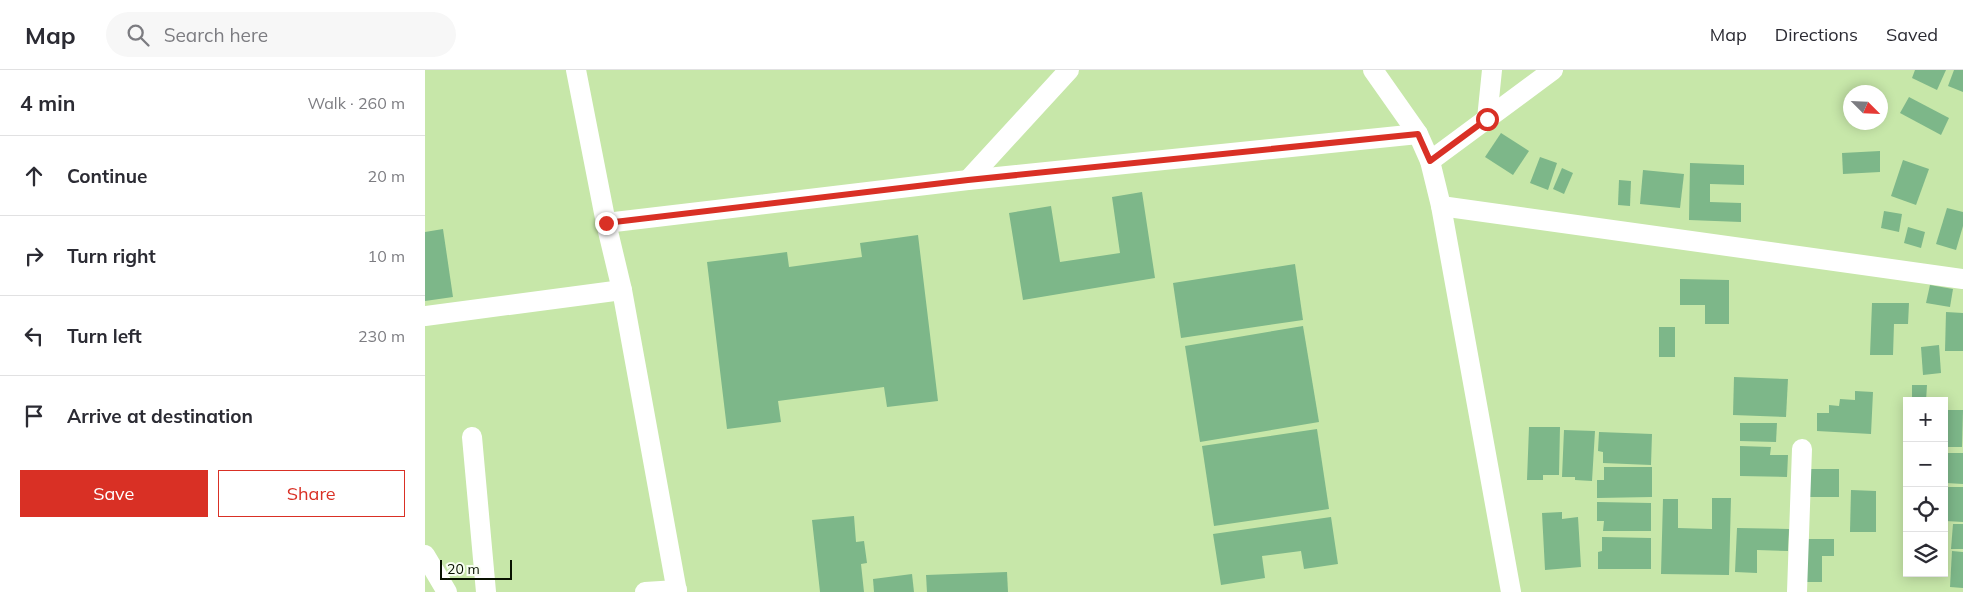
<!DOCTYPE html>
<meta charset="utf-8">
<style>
:root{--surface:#fff;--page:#f7f7f7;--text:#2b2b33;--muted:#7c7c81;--line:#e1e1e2;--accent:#d93025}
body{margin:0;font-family:Mulish,sans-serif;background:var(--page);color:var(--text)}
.controls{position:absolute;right:15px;bottom:15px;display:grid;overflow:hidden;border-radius:0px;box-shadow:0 2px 12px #0003}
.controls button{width:45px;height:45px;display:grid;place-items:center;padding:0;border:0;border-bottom:1px solid var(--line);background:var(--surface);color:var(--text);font:25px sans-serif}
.compass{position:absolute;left:1418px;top:15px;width:45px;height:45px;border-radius:50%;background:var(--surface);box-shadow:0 2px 12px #0003;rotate:114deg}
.scale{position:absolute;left:15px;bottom:12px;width:72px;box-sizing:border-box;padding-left:5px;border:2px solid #081200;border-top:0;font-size:14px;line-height:18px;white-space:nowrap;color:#081200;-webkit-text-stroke:4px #f8fff2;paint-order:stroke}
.stop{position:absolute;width:15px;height:15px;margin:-11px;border:4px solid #d93025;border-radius:50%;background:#fff}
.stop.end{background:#d93025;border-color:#fff;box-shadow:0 1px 5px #0008}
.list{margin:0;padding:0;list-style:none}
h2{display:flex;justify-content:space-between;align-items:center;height:65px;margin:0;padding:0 20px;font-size:21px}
h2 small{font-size:16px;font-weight:400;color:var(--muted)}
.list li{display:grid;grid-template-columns:32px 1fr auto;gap:15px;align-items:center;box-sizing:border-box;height:80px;padding:0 20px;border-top:1px solid var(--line)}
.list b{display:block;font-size:19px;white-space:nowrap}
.list em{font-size:16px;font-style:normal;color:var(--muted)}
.actions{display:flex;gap:10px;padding:15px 20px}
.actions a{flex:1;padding:11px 0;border:1px solid var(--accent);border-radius:0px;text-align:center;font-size:18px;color:var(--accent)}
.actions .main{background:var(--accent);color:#fff}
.icon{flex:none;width:28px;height:28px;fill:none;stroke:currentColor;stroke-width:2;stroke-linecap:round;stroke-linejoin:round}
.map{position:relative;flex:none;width:1538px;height:522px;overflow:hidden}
header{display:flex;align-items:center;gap:30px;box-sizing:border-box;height:70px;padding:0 25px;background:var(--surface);border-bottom:1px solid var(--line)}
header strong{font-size:24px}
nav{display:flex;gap:28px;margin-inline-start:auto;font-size:18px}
.search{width:350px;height:45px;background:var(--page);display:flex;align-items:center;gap:12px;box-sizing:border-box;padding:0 18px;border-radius:28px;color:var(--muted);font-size:19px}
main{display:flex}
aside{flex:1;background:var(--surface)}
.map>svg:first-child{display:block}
</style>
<header>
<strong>Map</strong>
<div class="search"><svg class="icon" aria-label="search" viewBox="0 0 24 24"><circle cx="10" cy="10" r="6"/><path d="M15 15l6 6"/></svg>Search here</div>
<nav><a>Map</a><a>Directions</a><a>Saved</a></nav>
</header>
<main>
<aside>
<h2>4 min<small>Walk · 260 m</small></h2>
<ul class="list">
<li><svg class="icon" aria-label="ahead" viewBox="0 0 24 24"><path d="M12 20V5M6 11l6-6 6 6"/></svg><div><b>Continue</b></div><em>20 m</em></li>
<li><svg class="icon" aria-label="right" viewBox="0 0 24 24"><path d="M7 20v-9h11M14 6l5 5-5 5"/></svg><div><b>Turn right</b></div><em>10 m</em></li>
<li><svg class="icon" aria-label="left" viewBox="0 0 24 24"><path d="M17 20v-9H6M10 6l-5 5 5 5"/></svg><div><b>Turn left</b></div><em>230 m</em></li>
<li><svg class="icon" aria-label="arrive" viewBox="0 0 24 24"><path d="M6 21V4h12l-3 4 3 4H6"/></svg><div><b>Arrive at destination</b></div></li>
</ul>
<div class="actions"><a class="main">Save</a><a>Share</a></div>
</aside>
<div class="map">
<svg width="1538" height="522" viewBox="0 0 1538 522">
<rect width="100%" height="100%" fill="#c7e7a9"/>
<!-- building -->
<g fill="#7db789">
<path d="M1490 0H1521L1512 20 1487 8Z"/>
<path d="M1529 0H1538V22L1523 16Z"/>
<path d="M1484 27 1524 48 1516 65 1475 43Z"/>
<path d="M1076 63 1104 81 1088 105 1060 87Z"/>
<path d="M1455 81V102L1418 104 1417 83Z"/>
<path d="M1115 87 1132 93 1123 120 1105 113Z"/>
<path d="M1478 90 1504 99 1491 135 1466 126Z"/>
<path d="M1265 93 1319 95V115L1285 114V132L1316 133V152L1264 150Z"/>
<path d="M1137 98 1148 103 1139 124 1128 119Z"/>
<path d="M1218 100 1259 104 1255 138 1215 134Z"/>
<path d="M1194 110 1206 111 1205 136 1193 135Z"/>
<path d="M717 122 730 208 598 230 584 143 626 136 635 192 695 183 687 127Z"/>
<path d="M1522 138 1538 142V156L1531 180 1511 174Z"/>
<path d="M1459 141 1477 144 1474 162 1456 158Z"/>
<path d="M1483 157 1500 162 1496 178 1479 173Z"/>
<path d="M18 159 28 227 0 231V162Z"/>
<path d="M493 165 513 331 462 337 459 317 353 331 356 352 302 359 282 192 362 182 364 197 437 187 435 173Z"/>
<path d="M870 194 878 250 756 268 748 213Z"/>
<path d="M1255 209 1304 210V254H1280V235H1255Z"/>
<path d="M1505 215 1528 219 1525 237 1501 233Z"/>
<path d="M1447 233H1484L1483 254H1469L1468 285H1445Z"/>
<path d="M1521 242 1538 243V281H1520Z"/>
<path d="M878 256 894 352 775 372 760 276Z"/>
<rect x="1234" y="257" width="16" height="30"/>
<path d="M1514 275 1516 303 1498 305 1496 277Z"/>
<path d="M1309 307 1363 309 1361 347 1308 345Z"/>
<path d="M1487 315H1502L1501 331H1487Z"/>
<path d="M1430 321 1448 322 1446 364 1392 361V343H1404V335L1414 336 1415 329 1430 330Z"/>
<path d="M1523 340H1538L1537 377H1522Z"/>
<path d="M1315 353H1352L1351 372 1315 371Z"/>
<path d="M1104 357H1135L1134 405H1118V410H1102Z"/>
<path d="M892 359 904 439 789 456 777 376Z"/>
<path d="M1139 360 1170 361 1167 411 1150 410V407H1137Z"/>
<path d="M1174 362 1227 364 1226 395 1178 393V382L1173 381Z"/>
<path d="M1315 376 1346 377 1345 385H1363L1362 407 1315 406Z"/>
<path d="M1523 383H1538V414L1521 413Z"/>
<path d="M1179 397H1227V427L1172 428V410H1179Z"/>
<rect x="1383" y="399" width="31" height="28"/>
<path d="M1521 417H1538V452L1521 451Z"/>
<path d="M1426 420 1451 421V462H1425Z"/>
<path d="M1287 428H1306L1304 505 1236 504 1238 429H1253V458L1287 459Z"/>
<path d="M1172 432 1226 433V461H1178L1179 451H1172Z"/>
<path d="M1137 442V449L1153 447 1156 497 1120 500 1117 443Z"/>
<path d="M429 446 431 472 439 471 442 493 436 494 439 522H395L387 450Z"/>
<path d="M906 447 913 494 879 499 876 481 837 486 840 508 796 515 788 464Z"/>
<path d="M1528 454H1538V479H1526Z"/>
<path d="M1312 458 1364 459 1363 481 1332 480V503L1310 502Z"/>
<path d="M1177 467 1226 468V499H1173V482L1177 481Z"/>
<path d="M1379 469H1409V486H1397V512H1378Z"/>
<path d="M1527 481 1538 482V518L1525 517Z"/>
<path d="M582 502 583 522H502L501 505Z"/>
<path d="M487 504 489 522H449L448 509Z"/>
</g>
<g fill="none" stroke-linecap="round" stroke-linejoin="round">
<!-- street -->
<g stroke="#fff" stroke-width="20">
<path d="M151 0 181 153 197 220 252 522"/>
<path d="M948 0 993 64 1005 91 1016 136 1086 522"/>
<path d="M1062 49 1067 0"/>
<path d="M1005 91 1128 0"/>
<path d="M543 110 644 0"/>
<path d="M1016 136 1538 209"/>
<path d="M181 153 543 110 993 64"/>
<path d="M0 246 197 220"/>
<path d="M47 367 61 522"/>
<path d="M0 485 22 522"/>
<path d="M220 522 252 520"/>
<path d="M1372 522 1377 379"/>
</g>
</g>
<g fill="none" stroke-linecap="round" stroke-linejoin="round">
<!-- route -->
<path stroke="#d93025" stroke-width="6" d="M181 153 543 110 993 64 1005 91 1062 49"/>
</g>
</svg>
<div class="controls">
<button>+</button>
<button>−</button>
<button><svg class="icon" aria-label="locate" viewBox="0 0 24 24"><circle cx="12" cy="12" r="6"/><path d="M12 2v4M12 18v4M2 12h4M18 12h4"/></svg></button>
<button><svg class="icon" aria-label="layers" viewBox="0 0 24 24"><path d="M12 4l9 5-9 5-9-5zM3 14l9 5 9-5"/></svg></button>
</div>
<svg class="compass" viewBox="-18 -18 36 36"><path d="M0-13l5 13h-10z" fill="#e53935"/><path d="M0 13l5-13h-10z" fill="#7c7c81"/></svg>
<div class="scale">20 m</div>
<div class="stop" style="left:1062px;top:49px"></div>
<div class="stop end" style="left:181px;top:153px"></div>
</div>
</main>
